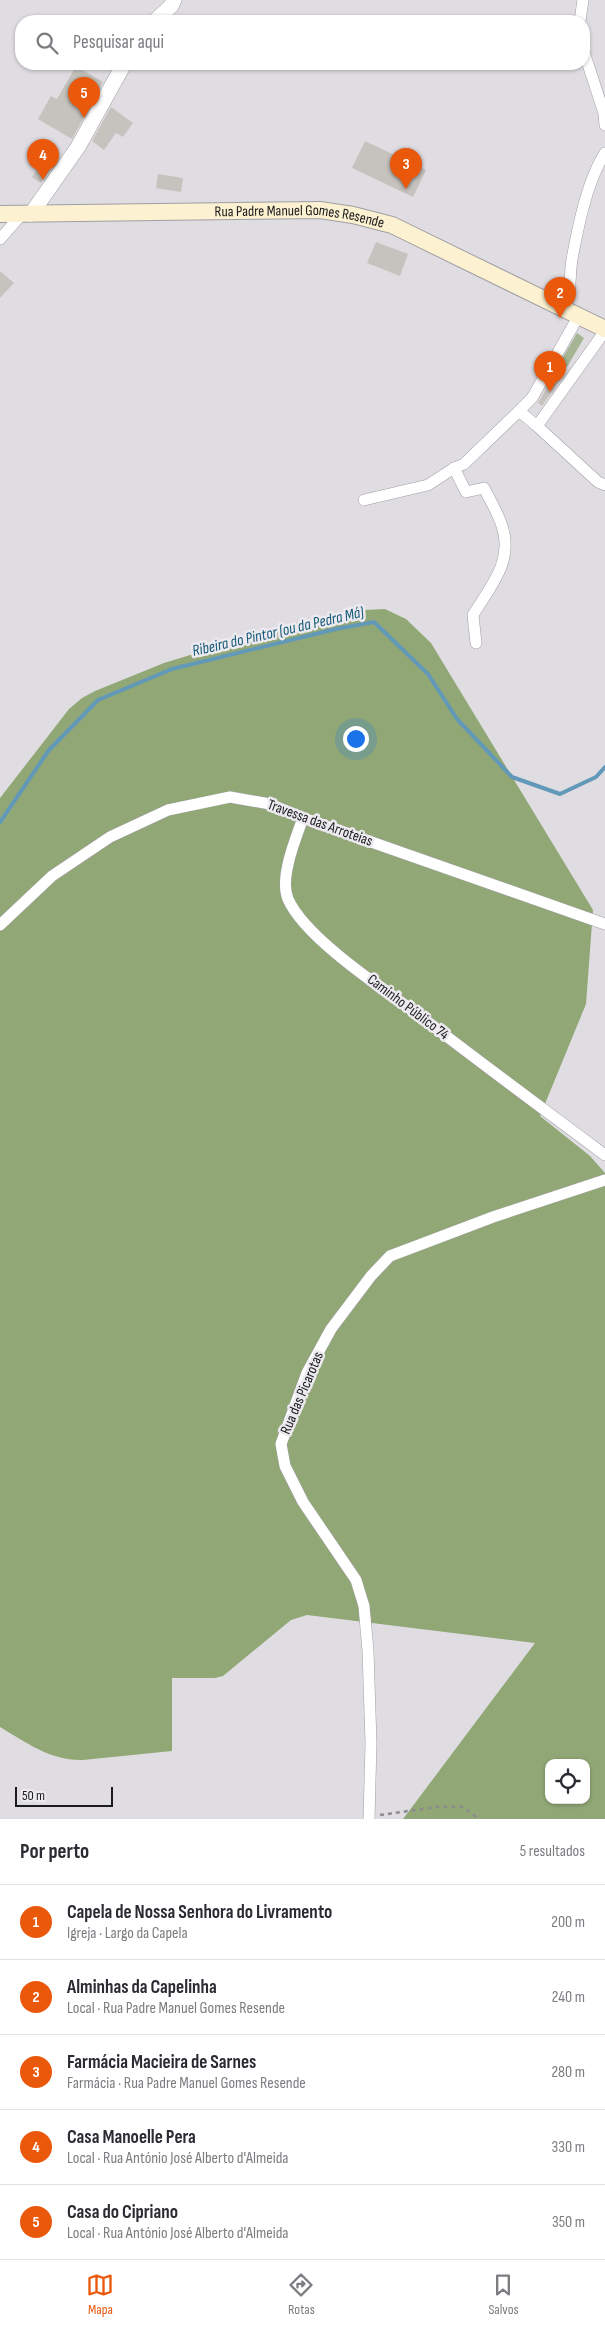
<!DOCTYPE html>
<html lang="pt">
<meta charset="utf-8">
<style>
:root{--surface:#fff;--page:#f7f7f7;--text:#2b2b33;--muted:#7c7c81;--line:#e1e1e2;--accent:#ea580c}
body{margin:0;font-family:"Sofia Sans Condensed",sans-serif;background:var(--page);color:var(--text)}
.controls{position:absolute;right:15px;bottom:15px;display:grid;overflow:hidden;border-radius:10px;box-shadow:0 1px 4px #0004}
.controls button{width:45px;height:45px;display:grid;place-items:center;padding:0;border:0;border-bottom:1px solid var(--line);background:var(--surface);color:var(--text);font:25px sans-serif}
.scale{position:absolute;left:15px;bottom:12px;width:98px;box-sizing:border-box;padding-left:5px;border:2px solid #1b1a1c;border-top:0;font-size:14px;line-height:18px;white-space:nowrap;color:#1b1a1c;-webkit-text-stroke:4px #eceaef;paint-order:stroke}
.you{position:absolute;left:355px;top:738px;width:18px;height:18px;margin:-12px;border:4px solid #fff;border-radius:50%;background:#1a73e8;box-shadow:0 0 0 8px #1a73e833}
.badge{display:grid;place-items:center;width:32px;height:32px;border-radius:50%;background:var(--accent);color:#fff;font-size:16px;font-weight:700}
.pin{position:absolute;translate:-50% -41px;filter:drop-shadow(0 1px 2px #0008)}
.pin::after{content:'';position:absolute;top:26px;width:18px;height:15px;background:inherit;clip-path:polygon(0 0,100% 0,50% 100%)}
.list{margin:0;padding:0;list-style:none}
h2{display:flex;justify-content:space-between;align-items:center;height:65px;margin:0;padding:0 20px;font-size:21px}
h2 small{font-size:16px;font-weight:400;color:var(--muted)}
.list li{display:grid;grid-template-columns:32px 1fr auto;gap:15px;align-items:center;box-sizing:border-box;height:75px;padding:0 20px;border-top:1px solid var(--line)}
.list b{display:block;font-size:19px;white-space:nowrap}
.list p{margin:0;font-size:16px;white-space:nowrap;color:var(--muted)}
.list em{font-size:16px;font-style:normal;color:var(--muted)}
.icon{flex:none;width:28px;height:28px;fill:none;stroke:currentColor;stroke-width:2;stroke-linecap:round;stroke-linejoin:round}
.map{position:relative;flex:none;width:605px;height:1819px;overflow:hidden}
.search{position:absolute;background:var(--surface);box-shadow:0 1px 4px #0004;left:15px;right:15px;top:15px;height:55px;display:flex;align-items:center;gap:12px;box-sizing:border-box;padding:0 18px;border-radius:20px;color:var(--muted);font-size:19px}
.sheet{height:440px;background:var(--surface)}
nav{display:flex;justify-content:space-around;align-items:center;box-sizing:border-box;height:70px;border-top:1px solid var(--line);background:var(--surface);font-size:14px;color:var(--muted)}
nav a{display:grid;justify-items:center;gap:2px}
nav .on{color:var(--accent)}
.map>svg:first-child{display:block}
</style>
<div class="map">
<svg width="605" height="1819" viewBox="0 0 605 1819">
<rect width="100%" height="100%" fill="#dfdde2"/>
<!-- green -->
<path fill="#a5b593" d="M577 333 584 338 567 367 559 364Z"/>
<!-- forest -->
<path fill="#91a876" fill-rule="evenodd" d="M385 609 406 619 431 643 593 910 586 1004 540 1116 590 1156 605 1173V1819H403L535 1643 307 1615 291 1620 223 1676 215 1678H172V1751L83 1760C51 1761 27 1743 0 1727V798L69 709 82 698 95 691 164 663 299 622 365 610ZM549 1763H586V1800H549Z"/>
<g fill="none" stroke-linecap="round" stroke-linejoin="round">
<!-- stream -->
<path stroke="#6299b8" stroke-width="4" d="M0 822 49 750 98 700 172 669 336 629 374 622 428 674 457 719 512 777 560 794 596 777 605 767"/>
</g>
<!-- building -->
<g fill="#c6c3be">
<path d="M76 66 103 82 72 139 38 119 51 96 57 99Z"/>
<path d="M111 107 133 123 123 137 116 133 104 150 92 141Z"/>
<path d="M365 141 426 170 413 197 352 168Z"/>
<path d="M42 162 51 169 41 183 32 177Z"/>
<path d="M158 174 183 178 181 192 156 188Z"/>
<path d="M376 242 408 254 400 276 367 263Z"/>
<path d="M0 271 14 283 0 298Z"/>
<path d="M554 375 561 379 542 406 538 403Z"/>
</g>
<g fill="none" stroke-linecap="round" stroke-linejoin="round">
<!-- minor casing -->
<g stroke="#a09ea3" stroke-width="12">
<g id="minor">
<path d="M580 21 583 0"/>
<path d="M584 52 604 113 605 125"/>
<path d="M0 239 22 214"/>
<path d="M565 309C572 290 569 278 572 259 578 227 587 181 605 153"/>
<path d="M578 317 532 398 519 411 537 426 605 331"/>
<path d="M537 426 598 482 605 485"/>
<path d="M364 500 428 485 454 468"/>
<path d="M476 643 473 615C490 587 514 561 502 526 498 513 490 500 484 488L466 492 454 468 464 464 519 411"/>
<path d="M303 818C296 838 279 878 288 899 305 938 383 989 420 1016 481 1063 543 1109 605 1155"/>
<path d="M0 925 52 876 110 837 168 810 230 797 270 804 303 818 605 924"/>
<path d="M369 1819 371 1743 368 1651 364 1606 356 1580 303 1502 285 1466 281 1444 307 1373 331 1329 371 1276 390 1256 493 1217 605 1180"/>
</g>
</g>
<!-- tertiary casing -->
<g stroke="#a09ea3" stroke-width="16">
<g id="tertiary">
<path d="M155 21 171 6 174 0"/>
<path d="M31 214 78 147 124 64"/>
</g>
</g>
<!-- secondary casing -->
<g stroke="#a09ea3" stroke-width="18">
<g id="secondary">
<path id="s1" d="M0 214 320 210 353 215 392 225 605 329"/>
</g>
</g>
<!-- path -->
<path stroke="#8d8b8f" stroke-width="2.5" stroke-dasharray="4 4" stroke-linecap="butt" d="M380 1815 437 1807H463L479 1819"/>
<!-- minor -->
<use href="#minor" stroke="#fff" stroke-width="11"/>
<!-- tertiary -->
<use href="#tertiary" stroke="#fff" stroke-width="15"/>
<!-- secondary -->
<use href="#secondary" stroke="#fcf2d1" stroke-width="16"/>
</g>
<g text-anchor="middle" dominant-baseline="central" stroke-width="5" stroke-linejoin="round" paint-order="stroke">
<!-- street labels -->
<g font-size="15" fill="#1b1a1c" stroke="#eceaef">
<text stroke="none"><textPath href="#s1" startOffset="300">Rua Padre Manuel Gomes Resende</textPath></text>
<text transform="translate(320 823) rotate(20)">Travessa das Arroteias</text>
<text transform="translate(408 1007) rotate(37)">Caminho Público 74</text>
<text transform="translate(302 1393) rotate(-67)">Rua das Picarotas</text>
</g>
<!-- water labels -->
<g font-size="16" font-style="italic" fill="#145a79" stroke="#eceaef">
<text transform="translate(278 632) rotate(-13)">Ribeira do Pintor (ou da Pedra Má)</text>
</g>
</g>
</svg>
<div class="controls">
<button><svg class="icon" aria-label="locate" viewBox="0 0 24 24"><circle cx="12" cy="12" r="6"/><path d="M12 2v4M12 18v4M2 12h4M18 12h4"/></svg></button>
</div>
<div class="scale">50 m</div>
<div class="you"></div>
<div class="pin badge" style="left:550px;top:392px">1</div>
<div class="pin badge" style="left:560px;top:318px">2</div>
<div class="pin badge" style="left:406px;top:189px">3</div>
<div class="pin badge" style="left:43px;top:180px">4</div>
<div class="pin badge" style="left:84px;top:118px">5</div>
<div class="search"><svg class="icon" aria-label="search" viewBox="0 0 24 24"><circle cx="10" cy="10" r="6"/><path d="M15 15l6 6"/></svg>Pesquisar aqui</div>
</div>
<section class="sheet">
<h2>Por perto<small>5 resultados</small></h2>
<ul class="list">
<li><span class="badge">1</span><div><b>Capela de Nossa Senhora do Livramento</b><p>Igreja · Largo da Capela</p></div><em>200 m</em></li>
<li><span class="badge">2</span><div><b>Alminhas da Capelinha</b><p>Local · Rua Padre Manuel Gomes Resende</p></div><em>240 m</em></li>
<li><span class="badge">3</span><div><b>Farmácia Macieira de Sarnes</b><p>Farmácia · Rua Padre Manuel Gomes Resende</p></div><em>280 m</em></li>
<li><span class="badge">4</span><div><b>Casa Manoelle Pera</b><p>Local · Rua António José Alberto d'Almeida</p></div><em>330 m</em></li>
<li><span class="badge">5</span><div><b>Casa do Cipriano</b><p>Local · Rua António José Alberto d'Almeida</p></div><em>350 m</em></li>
</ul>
</section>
<nav>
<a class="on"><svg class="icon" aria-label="map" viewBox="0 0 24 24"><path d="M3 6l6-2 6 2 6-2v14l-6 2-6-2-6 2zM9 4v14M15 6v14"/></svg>Mapa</a>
<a><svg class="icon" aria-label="directions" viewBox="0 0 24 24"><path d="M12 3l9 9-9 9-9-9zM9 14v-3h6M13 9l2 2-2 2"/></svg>Rotas</a>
<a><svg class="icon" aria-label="saved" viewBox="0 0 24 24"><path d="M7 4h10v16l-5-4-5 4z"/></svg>Salvos</a>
</nav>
